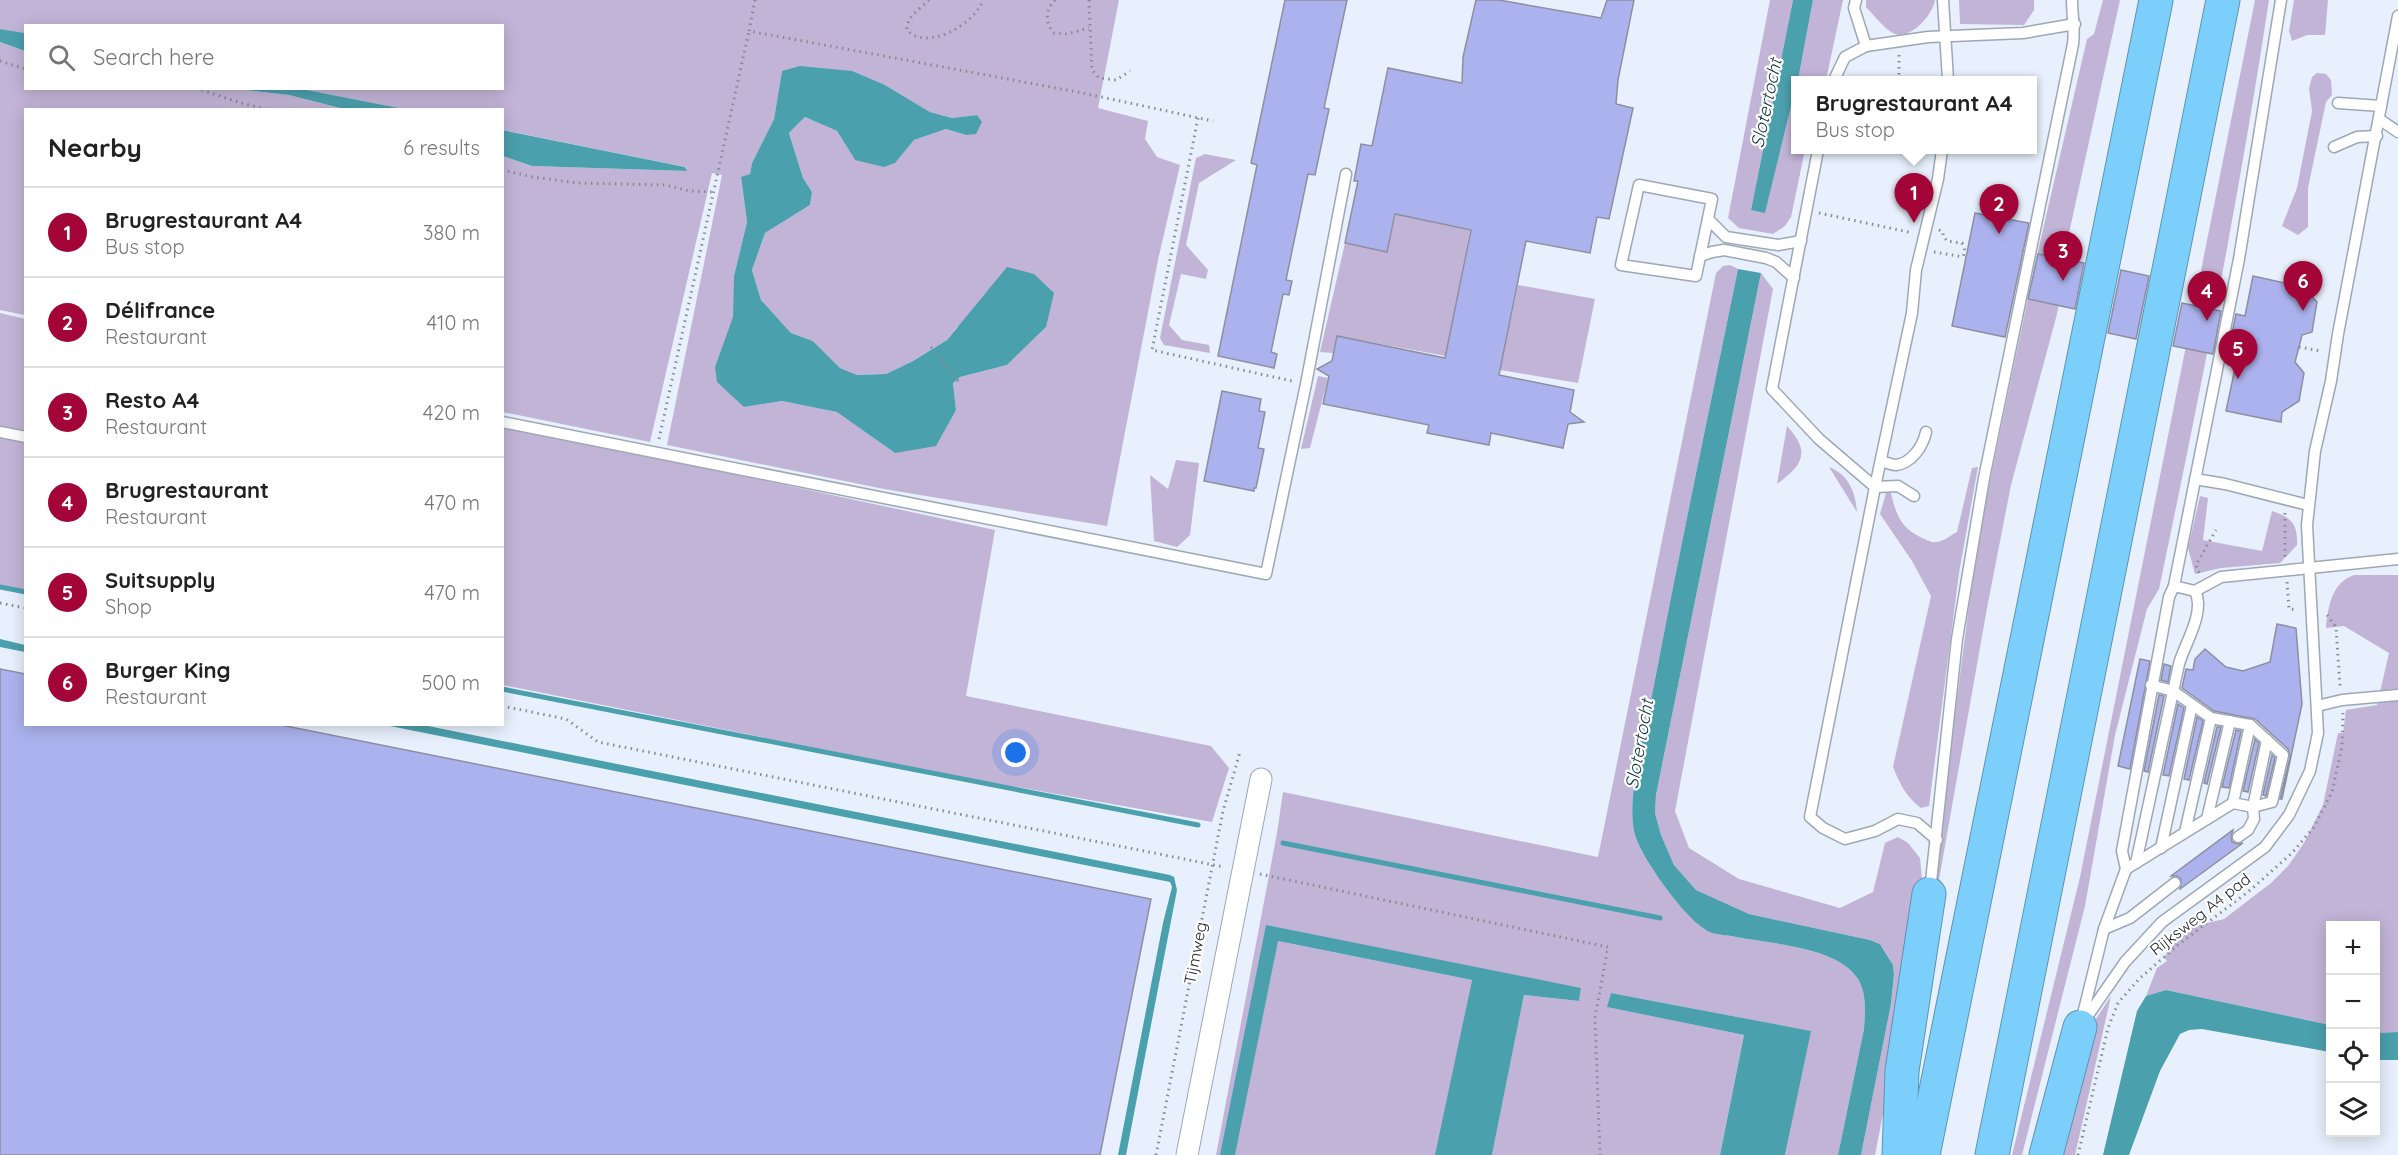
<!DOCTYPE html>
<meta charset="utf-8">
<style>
:root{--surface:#fff;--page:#f6f6f6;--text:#222;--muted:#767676;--line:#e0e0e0;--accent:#a30539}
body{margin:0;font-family:Quicksand,sans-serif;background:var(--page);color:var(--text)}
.controls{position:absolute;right:18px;bottom:18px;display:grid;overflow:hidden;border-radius:0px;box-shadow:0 3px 15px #0003}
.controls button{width:54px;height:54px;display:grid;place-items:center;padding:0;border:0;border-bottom:2px solid var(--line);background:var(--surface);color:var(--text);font:30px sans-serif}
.you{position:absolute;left:1016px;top:753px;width:21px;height:21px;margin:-15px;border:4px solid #fff;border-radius:50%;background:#1a73e8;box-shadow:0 0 0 9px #1a73e833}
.badge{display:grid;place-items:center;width:39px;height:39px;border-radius:50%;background:var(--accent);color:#fff;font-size:20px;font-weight:700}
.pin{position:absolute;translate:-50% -50px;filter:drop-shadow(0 2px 3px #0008)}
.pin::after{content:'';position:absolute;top:32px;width:21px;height:18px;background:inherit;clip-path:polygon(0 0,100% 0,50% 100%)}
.popup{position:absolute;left:1791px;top:76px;width:246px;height:78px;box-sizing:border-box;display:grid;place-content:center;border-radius:0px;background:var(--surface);filter:drop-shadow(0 2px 4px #0005);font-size:20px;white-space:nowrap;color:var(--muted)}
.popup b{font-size:22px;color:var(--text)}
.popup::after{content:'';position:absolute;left:50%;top:100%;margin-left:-12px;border:12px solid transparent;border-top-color:var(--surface)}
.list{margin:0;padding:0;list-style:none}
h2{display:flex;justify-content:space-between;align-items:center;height:78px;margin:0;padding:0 24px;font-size:26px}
h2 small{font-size:20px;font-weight:400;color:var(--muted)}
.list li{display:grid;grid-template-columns:39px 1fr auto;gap:18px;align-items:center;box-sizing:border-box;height:90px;padding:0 24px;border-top:2px solid var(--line)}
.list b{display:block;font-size:22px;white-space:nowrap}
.list p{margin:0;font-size:20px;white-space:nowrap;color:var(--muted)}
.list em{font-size:20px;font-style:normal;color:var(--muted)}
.icon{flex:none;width:33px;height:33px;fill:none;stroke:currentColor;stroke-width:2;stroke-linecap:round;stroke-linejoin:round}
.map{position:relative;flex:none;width:2398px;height:1155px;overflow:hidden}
.search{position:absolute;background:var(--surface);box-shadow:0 3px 15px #0003;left:24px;top:24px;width:480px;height:66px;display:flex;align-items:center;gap:15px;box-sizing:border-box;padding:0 21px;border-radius:0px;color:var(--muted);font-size:22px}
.panel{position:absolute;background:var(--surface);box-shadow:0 3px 15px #0003;left:24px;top:108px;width:480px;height:618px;border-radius:0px}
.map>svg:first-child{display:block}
</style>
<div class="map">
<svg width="2398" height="1155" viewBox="0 0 2398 1155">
<rect width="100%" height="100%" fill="#e7f0fc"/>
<!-- green -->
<g fill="#c2b4d7" fill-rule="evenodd">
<path d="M0 0H1119L1098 108 1148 121 1145 139 1157 157 1180 165 1158 260 1107 526 884 489 667 445 722 175 712 173 650 442 503 412V156L532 166 686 171V167L503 130 502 110 404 109 302 89 502 88V26H26L25 33 0 29ZM782 71 885 85 930 112 952 118 977 115 966 135 946 129 914 140 895 162 855 160 837 131 805 117 789 133 803 178 812 192 810 205 765 233 752 270 761 300 791 333 813 341 840 368 857 375 886 374 913 361 947 340 957 327H1046L1007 365 960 377 953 383 956 410 895 453 838 412 782 401 744 407 715 367 734 317V276L747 222 741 178 750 174 752 163 774 119Z"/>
<path d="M1770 0H1793L1751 210 1765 212 1795 90 1796 150H1805L1791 217 1785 226 1773 234 1739 228 1728 218Z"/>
<path d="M1813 0H1843L1826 80H1798Z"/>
<path d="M1866 0H1935C1933 15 1910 40 1895 34 1885 30 1874 15 1866 7Z"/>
<path d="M1959 0H2034V10L2024 25 1960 24Z"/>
<path d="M2103 0H2120L2066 247 2065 268 2057 314 2011 485 1987 608 1919 993 1970 598 1986 500 2035 264 2087 39 2094 34Z"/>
<path d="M2255 0H2269C2239 198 2200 394 2159 589L2147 609 2115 735 2085 906 2022 1155H2012L2080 877Z"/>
<path d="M2294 0H2328L2325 35H2307L2292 41 2289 31Z"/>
<path d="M0 42 25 51 26 88 237 89 289 95 344 109 26 110 25 315 0 310Z"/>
<path d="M2317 73 2326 74 2331 80 2332 95 2326 102 2308 188V227L2298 235 2282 226 2297 188 2312 111 2309 88 2312 77Z"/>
<path d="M1205 154 1236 160 1199 183 1186 245 1208 270 1206 279 1181 274 1169 325 1182 340 1209 345 1210 353 1164 345 1160 338 1196 158Z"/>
<path d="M1396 214 1470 230 1446 356 1337 336 1333 353 1320 352 1345 243 1387 252Z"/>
<path d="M1730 265 1738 269C1709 411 1679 553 1652 695 1645 732 1625 800 1635 835 1642 859 1687 922 1710 931 1718 935 1728 935 1736 937 1772 944 1838 947 1858 979 1867 994 1865 1013 1864 1029L1838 1155H1785L1810 1031 1611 993 1608 1007 1744 1035 1720 1155H1492L1524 995 1579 1001 1581 988 1278 941 1472 980 1436 1155H1216L1277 833 1283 792 1598 857 1716 273 1723 266Z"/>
<path d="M1761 273 1773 289 1675 811 1689 848 1739 879 1840 908 1873 892 1885 843 1898 837 1908 843 1920 858 1922 879 1915 948 1875 1155H1861L1891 1004 1894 974 1893 965 1884 950 1880 944 1870 940 1749 914 1696 890 1674 865 1661 835 1655 813 1656 795Z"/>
<path d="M1518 285 1595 299 1578 383 1500 370Z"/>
<path d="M0 313 25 319V591L0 586Z"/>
<path d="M1318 376 1328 378 1310 448 1301 449Z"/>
<path d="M502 424 995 530 966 696 1211 746 1229 768 1212 822 950 775 503 685Z"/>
<path d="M1787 426C1811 452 1803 465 1777 484Z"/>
<path d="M1176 460 1199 463 1190 535 1177 547 1154 541 1150 475 1168 489Z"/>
<path d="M1829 467C1849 475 1855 492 1857 512Z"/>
<path d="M1978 467 1959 573 1929 806 1921 808C1906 797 1900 784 1893 767L1931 596 1912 561 1880 514 1887 490 1891 493C1896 515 1901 528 1922 538 1926 539 1931 543 1936 542 1943 542 1951 535 1957 532L1972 468Z"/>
<path d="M2200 496 2208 498 2203 540 2262 551 2272 511C2291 517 2298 524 2297 545L2280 563 2221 568 2195 574 2188 548Z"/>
<path d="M2354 575H2398V1032L2376 1033V926H2330V1025L2166 990 2146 996 2157 968 2167 961 2164 957 2186 928 2224 919 2271 883 2288 866 2304 843 2323 805 2338 733H2343L2346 710 2377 705 2389 653 2344 626 2326 628C2328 608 2331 583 2354 575Z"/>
<path d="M2111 996 2075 1155H2056L2092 1025Z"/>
</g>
<!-- water -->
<g fill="#4ba0ad">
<path d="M1793 0H1813L1798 80H1796L1795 90 1765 213 1751 210Z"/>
<path d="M0 29 25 33V51L0 42Z"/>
<path d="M800 66 852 71 885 85 930 112 952 118 977 115 982 122 976 134 966 135 946 129 914 140 895 163 884 167 855 160 837 131 805 117 789 133 803 178 812 192 810 205 765 233 752 270 761 300 791 333 813 341 840 368 857 375 886 374 913 361 947 340 1007 267 1034 274 1054 293 1046 327 1007 365 960 377 953 383 956 410 936 446 895 453 837 412 782 401 744 407 717 382 715 367 733 317 734 276 747 222 741 177 750 174 752 163 774 119 782 71Z"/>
<path d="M237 89H302L404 109H344L289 95Z"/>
<path d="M502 130 685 167 687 171 532 166 503 156Z"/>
<path d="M1738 269 1761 273 1656 795 1655 813 1661 835 1674 865 1696 890 1749 914 1870 940 1880 944 1893 965 1894 974 1891 1004 1861 1155H1838L1864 1029C1865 1013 1867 994 1858 979 1838 947 1772 944 1736 937 1728 935 1717 935 1710 932 1687 922 1642 859 1635 835 1625 800 1645 732 1652 695 1679 553 1709 411 1738 269Z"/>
<path d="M0 639 25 645V652L0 647Z"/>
<path d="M385 725H423L1170 875 1174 877 1177 890 1126 1155H1118L1163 923 1172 887 1170 882Z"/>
<path d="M1266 925 1581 988 1579 1001 1524 995 1492 1155H1435L1472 980 1278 941 1235 1155H1220Z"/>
<path d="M2166 990 2330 1025V1052L2202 1029 2189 1030 2180 1034 2160 1071 2129 1155H2103L2137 1011 2146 996Z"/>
<path d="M1611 993 1811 1031 1785 1155H1720L1744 1035 1607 1007Z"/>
<path d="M2398 1032V1060H2376V1033Z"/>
</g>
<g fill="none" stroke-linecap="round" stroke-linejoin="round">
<!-- stream -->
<g stroke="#4ba0ad" stroke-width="5">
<path d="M0 587 26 592"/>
<path d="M502 689 1198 825"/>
<path d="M1283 843 1660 918"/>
</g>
</g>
<!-- building -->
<g fill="#acb2ed" stroke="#8d8fa0" stroke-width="1.5">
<path d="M1285 0H1347L1324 108 1329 109 1315 175 1308 174 1286 280 1292 281 1289 295 1283 294 1271 352 1277 354 1274 368 1218 356 1257 165 1251 163Z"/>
<path d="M1476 0H1499L1601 18 1607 0H1634L1618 80 1616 104 1633 108 1609 219 1597 217 1590 253 1526 241 1499 375 1574 390 1570 412 1584 422 1568 424 1563 448 1491 433 1489 445 1427 433 1429 425 1323 404 1329 376 1317 369 1332 361 1337 336 1445 358 1471 230 1395 214 1387 252 1345 243 1358 181H1354L1361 144 1372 146 1388 68 1462 83 1463 57Z"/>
<path d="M1975 213 2029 223 2005 337 1952 326Z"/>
<path d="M2038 254 2084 263 2075 309 2028 299Z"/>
<path d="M2121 270 2149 276 2136 339 2108 333Z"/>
<path d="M2253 276 2303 287 2317 302 2312 332 2302 335 2295 362 2304 373 2299 401 2282 412 2281 422 2226 411 2237 359 2227 357 2236 314 2245 316Z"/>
<path d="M2182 303 2221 311 2213 354 2173 346Z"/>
<path d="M1222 391 1261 399 1259 411 1265 412 1258 448 1264 449 1256 488H1254V491L1204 481Z"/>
<path d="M2277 624 2296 628 2302 704 2282 799H2280L2290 757 2288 749 2255 719 2214 711 2182 688 2186 669 2193 670 2195 659 2205 649 2226 667 2243 671 2270 662Z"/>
<path d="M2140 659 2150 661 2130 769 2118 766Z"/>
<path d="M2164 664 2171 666 2168 682 2161 680Z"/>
<path d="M0 669 26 674V724H276L1151 899 1100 1155H0Z"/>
<path d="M2159 695 2164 696 2148 772 2144 771Z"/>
<path d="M2178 704 2184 708 2169 776 2163 775Z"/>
<path d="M2197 717 2203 721 2189 780 2184 779Z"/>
<path d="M2217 727H2221L2207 784 2204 783Z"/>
<path d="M2236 730 2241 731 2229 788 2222 787Z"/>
<path d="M2255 739 2259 743 2248 792 2243 791Z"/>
<path d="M2272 755 2275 758 2266 796 2263 795Z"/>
<path d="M2233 830 2231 837 2232 842 2238 844 2243 843 2180 889 2181 879 2177 876H2171Z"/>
</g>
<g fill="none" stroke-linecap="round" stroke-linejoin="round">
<!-- service casing -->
<g stroke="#9da8b6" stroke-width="13">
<g id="service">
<path d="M1856 0 1854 8 1866 46"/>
<path d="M1943 0 1948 80"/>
<path d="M1834 80 1845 57 1866 46 1928 37 2023 33 2075 24"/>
<path d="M2338 103 2381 106"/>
<path d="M2379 119 2398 132"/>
<path d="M2334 147 2357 137 2377 136"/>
<path d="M1818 150 1772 389 1819 439 1875 487 1898 486 1914 496"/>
<path d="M1639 185 1712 199 1696 276 1621 265Z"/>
<path d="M1708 219 1726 237 1778 245 1801 241"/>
<path d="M1700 256 1712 252 1724 250 1766 258 1776 262 1794 278"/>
<path d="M502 422 1266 574 1306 384 1346 174"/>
<path d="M0 432 26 437"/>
<path d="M1881 461C1885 462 1892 465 1896 465 1912 463 1923 446 1926 432"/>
<path d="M2195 479 2225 484 2308 505"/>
<path d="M2174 586 2195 591 2221 577 2398 559"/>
<path d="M2317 706 2342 700 2398 695"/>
<path d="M2233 803 2250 725"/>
<path d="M2207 819 2230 721"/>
<path d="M2185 832 2211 718"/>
<path d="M2238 837 2248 830 2254 819 2253 807 2267 740"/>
<path d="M1937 840 1917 823 1898 819 1875 831 1845 839 1823 828 1810 817 1875 487 1912 313 1916 270 1938 179 1942 150"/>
<path d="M2161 848 2192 705"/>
<path d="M2136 863 2179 664C2184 645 2206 612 2195 591"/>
<path d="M2126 869 2233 803 2253 807 2272 802 2283 755 2250 725 2211 718 2173 691 2151 685"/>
<path d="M1930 891 1957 639 1984 478 2073 44C2075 28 2072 15 2072 0"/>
<path d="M2104 929 2130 918 2175 883"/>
<path d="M2082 1018 2104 929 2126 869 2122 851 2169 597 2174 586 2239 259 2281 0"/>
<path d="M2082 1024 2125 962 2162 922 2265 847 2289 815 2310 771 2318 733 2307 525 2315 451 2331 381 2338 334 2398 16"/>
</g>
</g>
<!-- minor casing -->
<g stroke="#9da8b6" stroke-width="23">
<path id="minor" d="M1187 1155 1261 779"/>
</g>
<!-- motorway casing -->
<g stroke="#5c94b2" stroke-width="35">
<g id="motorway">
<path d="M1899 1155 1902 1071 1929 894"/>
<path d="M1923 1155 2156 0"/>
<path d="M1992 1155 2223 0"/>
<path d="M2046 1155 2080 1027"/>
</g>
</g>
<!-- path -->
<g stroke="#858b94" stroke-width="3" stroke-dasharray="1.5 4.5" stroke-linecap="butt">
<path d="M755 0 749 31 1083 93 1213 121"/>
<path d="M929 0C920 9 906 17 907 30 927 52 975 24 983 0"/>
<path d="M1055 0C1045 10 1045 23 1054 33L1067 34 1089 28"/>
<path d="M1089 0 1092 70 1099 78 1116 80 1130 71"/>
<path d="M1899 55V75"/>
<path d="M0 61 26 69"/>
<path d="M196 88 241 103 269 110"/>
<path d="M1198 118 1152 350 1292 381"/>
<path d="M502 170 533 177 578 183 666 185 689 191 714 192"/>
<path d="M1819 213 1913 233"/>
<path d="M1939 230 1943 232V236L1947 241 1962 243 1965 251 1963 257 1966 258"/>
<path d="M1934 252 1963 257"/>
<path d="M931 347 959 382"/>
<path d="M2299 347 2321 351"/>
<path d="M659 439 749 31"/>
<path d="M2285 513V558"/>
<path d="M2199 573 2196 565 2216 530"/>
<path d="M2287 582 2289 609 2297 610"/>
<path d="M0 603 26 608"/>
<path d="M2327 615 2336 627 2340 686"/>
<path d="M502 706 566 719 598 742 1224 867"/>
<path d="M1260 874 1608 947 1595 1018 1600 1155"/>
<path d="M1156 1155 1223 811 1240 752"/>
<path d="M2078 1155 2108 1028 2118 1003 2139 979 2178 945 2248 892 2292 853 2314 827 2332 792 2342 747 2343 713"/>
</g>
<!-- service -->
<use href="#service" stroke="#fff" stroke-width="10"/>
<!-- minor -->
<use href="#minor" stroke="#fff" stroke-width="21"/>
<!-- motorway -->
<use href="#motorway" stroke="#7ccffa" stroke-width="33"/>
</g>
<g text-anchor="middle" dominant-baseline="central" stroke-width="4.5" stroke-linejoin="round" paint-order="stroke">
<!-- street labels -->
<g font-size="16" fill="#22262c" stroke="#fff">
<text transform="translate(2200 914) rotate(-38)">Rijksweg A4 pad</text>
<text transform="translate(1195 953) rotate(-79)">Tijmweg</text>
</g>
<!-- water labels -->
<g font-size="18" font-style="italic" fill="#0d363c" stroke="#fff">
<text transform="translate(1766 103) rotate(-78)">Slotertocht</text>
<text transform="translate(1639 744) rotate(-80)">Slotertocht</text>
</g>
</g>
</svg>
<div class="controls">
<button>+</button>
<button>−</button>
<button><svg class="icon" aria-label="locate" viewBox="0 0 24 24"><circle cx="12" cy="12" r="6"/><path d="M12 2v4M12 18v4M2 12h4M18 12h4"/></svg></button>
<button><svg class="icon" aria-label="layers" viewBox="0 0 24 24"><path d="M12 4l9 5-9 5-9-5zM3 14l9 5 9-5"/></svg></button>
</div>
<div class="you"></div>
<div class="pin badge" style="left:1914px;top:223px">1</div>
<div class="popup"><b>Brugrestaurant A4</b>Bus stop</div>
<div class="pin badge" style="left:1999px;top:234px">2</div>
<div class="pin badge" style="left:2063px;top:281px">3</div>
<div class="pin badge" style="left:2207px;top:321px">4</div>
<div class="pin badge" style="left:2238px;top:379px">5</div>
<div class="pin badge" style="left:2303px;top:311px">6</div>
<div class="search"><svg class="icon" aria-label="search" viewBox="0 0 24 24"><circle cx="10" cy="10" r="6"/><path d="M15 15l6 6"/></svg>Search here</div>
<section class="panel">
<h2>Nearby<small>6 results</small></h2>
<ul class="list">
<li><span class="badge">1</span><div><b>Brugrestaurant A4</b><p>Bus stop</p></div><em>380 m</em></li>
<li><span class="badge">2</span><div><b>Délifrance</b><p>Restaurant</p></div><em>410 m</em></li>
<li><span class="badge">3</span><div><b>Resto A4</b><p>Restaurant</p></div><em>420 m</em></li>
<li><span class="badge">4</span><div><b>Brugrestaurant</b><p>Restaurant</p></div><em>470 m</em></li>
<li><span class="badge">5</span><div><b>Suitsupply</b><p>Shop</p></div><em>470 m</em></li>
<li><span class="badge">6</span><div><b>Burger King</b><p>Restaurant</p></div><em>500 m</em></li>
</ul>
</section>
</div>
